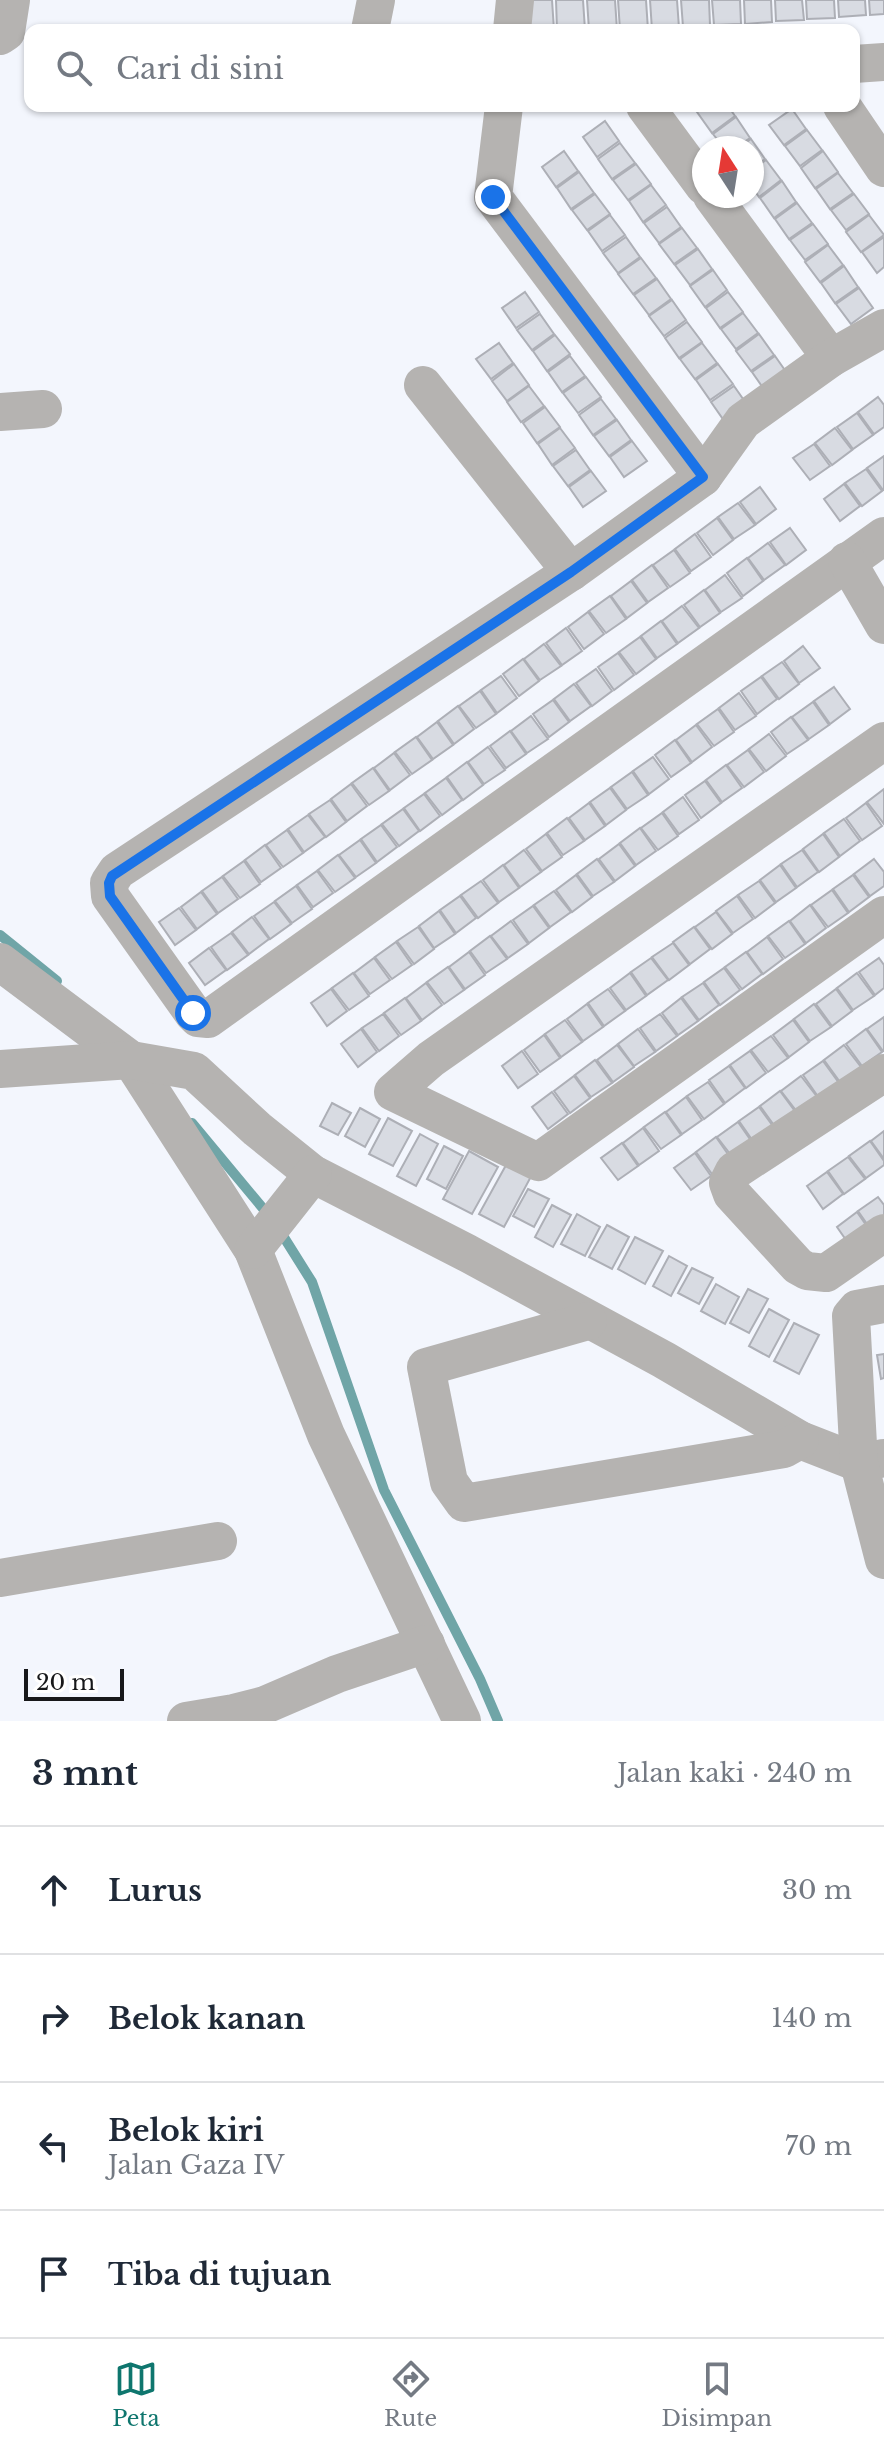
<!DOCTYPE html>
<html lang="id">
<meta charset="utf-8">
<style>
:root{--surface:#fff;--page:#f2f2f3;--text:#1f2937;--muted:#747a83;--line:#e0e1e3;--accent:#0f766e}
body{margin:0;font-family:"Libre Baskerville",serif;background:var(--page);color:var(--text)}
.compass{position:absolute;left:692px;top:136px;width:72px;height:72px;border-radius:50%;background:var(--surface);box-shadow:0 2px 6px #0004;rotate:348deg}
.scale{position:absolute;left:24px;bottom:20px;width:100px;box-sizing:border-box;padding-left:8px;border:4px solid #17181a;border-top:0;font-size:22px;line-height:28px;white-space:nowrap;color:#17181a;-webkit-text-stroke:6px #fff;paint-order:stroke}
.stop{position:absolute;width:24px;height:24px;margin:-18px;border:6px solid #1a73e8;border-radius:50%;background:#fff}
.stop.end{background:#1a73e8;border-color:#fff;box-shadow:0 2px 8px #0008}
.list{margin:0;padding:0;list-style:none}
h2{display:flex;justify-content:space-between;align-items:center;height:104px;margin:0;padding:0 32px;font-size:34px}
h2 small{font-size:26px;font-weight:400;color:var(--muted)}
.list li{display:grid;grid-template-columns:52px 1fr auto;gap:24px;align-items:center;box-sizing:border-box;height:128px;padding:0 32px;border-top:2px solid var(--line)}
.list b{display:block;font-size:30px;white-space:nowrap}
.list p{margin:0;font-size:26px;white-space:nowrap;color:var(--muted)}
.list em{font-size:26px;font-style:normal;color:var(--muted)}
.icon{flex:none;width:44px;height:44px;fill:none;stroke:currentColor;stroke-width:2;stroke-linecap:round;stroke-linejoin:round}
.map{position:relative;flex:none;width:884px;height:1721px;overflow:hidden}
.search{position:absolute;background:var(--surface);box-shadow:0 2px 6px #0004;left:24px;right:24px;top:24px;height:88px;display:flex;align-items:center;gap:20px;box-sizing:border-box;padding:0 28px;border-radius:16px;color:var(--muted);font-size:30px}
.sheet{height:616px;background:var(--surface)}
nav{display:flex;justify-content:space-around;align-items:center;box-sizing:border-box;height:112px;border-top:2px solid var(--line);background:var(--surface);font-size:22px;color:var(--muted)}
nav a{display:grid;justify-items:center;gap:4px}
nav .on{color:var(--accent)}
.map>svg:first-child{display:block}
</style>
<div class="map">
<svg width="884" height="1721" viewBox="0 0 884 1721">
<rect width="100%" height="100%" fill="#f3f6fd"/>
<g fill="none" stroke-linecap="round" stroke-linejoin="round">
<!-- stream -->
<g stroke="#70a5a7" stroke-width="10">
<path d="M0 935 57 981"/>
<path d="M192 1123 271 1218"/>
<path d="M280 1231 312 1282 384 1490 480 1679 498 1721"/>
</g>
</g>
<!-- building -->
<g fill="#d8dbe2" stroke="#adafb6" stroke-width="2">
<path d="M524 0H552L554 30H526Z"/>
<path d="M556 0H583L585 30H557Z"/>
<path d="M587 0H615L617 30H589Z"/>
<path d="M618 0H646L648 30H620Z"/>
<path d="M650 0H677L679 28 652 30Z"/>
<path d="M681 0H709L710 25 683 27Z"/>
<path d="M712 0H740L741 24 714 25Z"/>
<path d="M744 0H771L772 22 745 24Z"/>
<path d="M775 0H802L804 20 776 21Z"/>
<path d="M806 0H834L835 18 807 19Z"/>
<path d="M838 0H865L866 15 839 17Z"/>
<path d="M869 0H884V14L870 15Z"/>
<path d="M706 106H728L735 116 712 133 697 112Z"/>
<path d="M792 109 806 129 784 145 769 125Z"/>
<path d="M736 117 750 138 735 148H724L713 134Z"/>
<path d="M605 121 619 141 597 157 583 137Z"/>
<path d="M807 130 822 150 800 166 785 146Z"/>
<path d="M751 139 765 159 752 169V148H738Z"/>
<path d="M620 143 635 163 612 179 598 159Z"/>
<path d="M564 151 578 171 556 187 542 167Z"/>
<path d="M823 151 838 172 815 188 801 168Z"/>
<path d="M766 160 781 180 759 197 752 187V170Z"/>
<path d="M636 164 651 184 628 200 613 180Z"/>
<path d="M579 172 594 193 571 209 557 188Z"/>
<path d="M838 173 853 193 830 209 816 189Z"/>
<path d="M782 181 796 202 774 218 760 198Z"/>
<path d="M651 185 666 205 643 222 629 201Z"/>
<path d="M595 194 610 214 587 230 572 210Z"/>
<path d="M854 194 869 214 846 230 831 210Z"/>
<path d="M797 203 812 223 789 239 775 219Z"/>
<path d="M667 207 681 227 659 243 644 223Z"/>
<path d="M610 215 625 235 602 251 588 231Z"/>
<path d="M869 215 884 235 861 252 846 232Z"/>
<path d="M813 224 828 244 805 260 790 240Z"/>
<path d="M682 228 697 248 674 264 659 244Z"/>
<path d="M626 237 640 257 618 273 603 253Z"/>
<path d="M884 237V267L877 273 862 252Z"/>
<path d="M828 245 843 265 820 282 805 262Z"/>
<path d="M698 249 712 269 690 285 675 265Z"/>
<path d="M641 258 656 278 633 294 618 274Z"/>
<path d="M844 266 858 287 835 303 821 283Z"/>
<path d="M713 270 727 290 705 307 690 286Z"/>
<path d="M657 279 671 299 649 315 634 295Z"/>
<path d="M859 288 873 308 851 324 836 304Z"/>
<path d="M525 292 539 312 516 328 502 308Z"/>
<path d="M728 292 743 312 720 328 706 308Z"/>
<path d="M672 300 686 320 664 336 649 316Z"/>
<path d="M743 313 758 333 736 349 721 329Z"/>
<path d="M540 314 554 334 532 350 517 330Z"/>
<path d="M687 322 702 342 679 358 665 338Z"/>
<path d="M759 334 774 355 751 371 736 351Z"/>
<path d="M555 335 570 354 547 371 533 351Z"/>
<path d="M499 343 513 363 491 379 476 359Z"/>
<path d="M702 343 717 363 695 379 680 359Z"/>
<path d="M570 356 585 376 562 392 548 372Z"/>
<path d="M775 356 789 376 766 392 752 372Z"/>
<path d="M514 364 529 385 507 401 492 381Z"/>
<path d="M718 364 733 384 710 400 696 380Z"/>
<path d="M586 377 601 397 578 413 563 393Z"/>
<path d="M529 386 544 406 521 422 507 402Z"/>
<path d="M734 386 748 406 725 422 711 402Z"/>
<path d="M878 397 884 405V427L874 434 858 412Z"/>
<path d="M601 399 616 419 593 435 579 415Z"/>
<path d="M545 407 560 427 537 443 523 423Z"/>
<path d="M857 413 873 435 853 449 837 427Z"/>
<path d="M617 420 631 440 609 456 594 436Z"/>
<path d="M560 428 575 448 552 465 538 444Z"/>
<path d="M835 428 852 450 832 465 815 443Z"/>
<path d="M632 441 647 461 624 477 610 457Z"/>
<path d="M814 444 830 466 810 480 793 458Z"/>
<path d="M576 450 590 470 568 486 553 466Z"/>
<path d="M884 456V490H883L867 468Z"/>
<path d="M866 469 882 491 862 506 845 483Z"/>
<path d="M591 471 606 491 583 507 569 487Z"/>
<path d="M844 484 860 506 840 521 824 499Z"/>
<path d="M760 487 776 509 756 524 740 502Z"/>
<path d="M738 503 755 525 734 539 718 517Z"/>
<path d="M717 518 733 540 713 555 697 533Z"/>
<path d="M790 528 806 550 786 565 770 542Z"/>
<path d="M695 534 711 557 691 571 675 549Z"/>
<path d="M768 543 785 565 764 580 748 558Z"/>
<path d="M674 550 690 573 670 587 653 565Z"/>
<path d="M747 558 763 581 743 596 727 573Z"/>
<path d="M652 565 668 588 648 602 632 580Z"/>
<path d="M725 575 742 598 721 612 705 590Z"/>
<path d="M631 581 647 603 627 618 611 596Z"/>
<path d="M704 590 720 613 700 627 684 605Z"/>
<path d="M610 596 626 619 606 633 589 611Z"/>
<path d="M682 606 699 628 678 643 662 621Z"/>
<path d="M588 612 604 634 584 649 568 627Z"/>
<path d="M661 621 677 644 657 658 641 636Z"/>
<path d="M566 628 582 651 562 665 546 643Z"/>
<path d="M640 637 656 659 636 674 619 652Z"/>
<path d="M544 644 561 666 540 680 524 659Z"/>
<path d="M803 646 820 668 799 683 784 661Z"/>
<path d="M618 653 634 675 614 690 598 667Z"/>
<path d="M523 659 539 681 519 696 503 674Z"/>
<path d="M782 662 799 684 779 699 762 676Z"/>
<path d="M596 669 612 691 592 706 576 683Z"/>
<path d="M501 676 517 698 497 713 481 690Z"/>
<path d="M761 677 777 699 757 714 741 691Z"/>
<path d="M574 684 591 706 570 721 554 699Z"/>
<path d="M834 687 850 709 830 724 814 701Z"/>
<path d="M480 691 496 714 476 728 459 706Z"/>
<path d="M739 693 756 716 735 730 719 708Z"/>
<path d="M553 700 569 722 549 737 533 714Z"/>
<path d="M813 702 829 725 809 739 792 717Z"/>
<path d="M458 706 474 729 454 744 438 721Z"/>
<path d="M718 709 734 732 714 746 697 724Z"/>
<path d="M531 716 548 739 527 753 511 731Z"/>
<path d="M791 717 808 740 787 754 771 732Z"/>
<path d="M437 722 453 745 433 759 417 737Z"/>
<path d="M696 725 712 747 692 762 676 740Z"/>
<path d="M510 731 526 754 506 768 490 746Z"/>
<path d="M769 734 786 756 766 771 749 749Z"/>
<path d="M416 737 432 760 412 774 395 752Z"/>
<path d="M675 740 691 763 671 777 655 755Z"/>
<path d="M488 747 505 770 484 784 468 762Z"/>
<path d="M748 750 764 772 744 787 727 765Z"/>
<path d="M394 753 410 775 390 790 374 768Z"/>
<path d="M653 757 669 779 649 794 633 771Z"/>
<path d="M467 762 483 785 463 800 447 777Z"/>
<path d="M726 765 742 788 722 802 706 780Z"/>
<path d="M373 768 389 791 369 805 352 783Z"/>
<path d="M632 772 648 795 627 809 611 787Z"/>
<path d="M446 778 462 800 442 815 425 793Z"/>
<path d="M705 781 721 803 701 818 685 795Z"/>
<path d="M351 784 367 806 347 821 331 799Z"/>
<path d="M610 788 626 810 606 825 590 802Z"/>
<path d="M884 789V824L867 802Z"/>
<path d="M424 794 440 816 420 831 404 808Z"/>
<path d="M683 797 699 820 679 834 663 812Z"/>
<path d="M330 800 346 822 326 837 309 814Z"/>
<path d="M589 803 605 826 585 840 569 818Z"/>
<path d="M866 803 882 826 862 840 846 818Z"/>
<path d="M403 809 419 831 399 846 382 824Z"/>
<path d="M662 813 678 836 658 850 641 828Z"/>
<path d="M308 815 325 837 304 852 288 829Z"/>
<path d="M567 818 584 841 563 855 547 833Z"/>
<path d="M844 819 860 841 840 856 824 833Z"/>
<path d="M381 825 397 847 377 862 361 839Z"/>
<path d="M640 828 656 851 636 865 620 843Z"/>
<path d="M287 830 303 853 283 867 266 845Z"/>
<path d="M546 834 562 857 542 871 526 849Z"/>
<path d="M823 834 839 857 819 872 803 849Z"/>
<path d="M360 840 376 863 356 877 339 855Z"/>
<path d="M619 844 635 866 615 881 599 859Z"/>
<path d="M265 845 281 868 261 882 245 860Z"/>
<path d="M524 850 541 872 520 887 504 865Z"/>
<path d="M802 850 818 872 797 887 781 864Z"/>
<path d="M338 855 355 878 335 892 318 870Z"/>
<path d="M597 859 614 882 593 896 577 874Z"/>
<path d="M874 859 884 872V886L870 896 854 874Z"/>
<path d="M244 861 260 884 240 898 223 876Z"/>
<path d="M503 865 519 888 499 902 483 880Z"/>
<path d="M780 865 796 888 776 902 760 880Z"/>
<path d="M317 871 333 893 313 907 297 885Z"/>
<path d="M576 875 592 897 572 912 556 890Z"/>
<path d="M853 875 869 897 849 912 833 889Z"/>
<path d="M222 877 238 899 218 913 202 891Z"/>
<path d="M481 881 498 903 478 918 461 895Z"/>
<path d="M759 881 775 903 755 918 738 895Z"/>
<path d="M296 886 312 909 292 923 275 901Z"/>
<path d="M832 890 848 913 828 927 811 905Z"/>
<path d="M554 891 571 912 550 927 534 905Z"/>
<path d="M201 892 217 914 197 929 181 907Z"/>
<path d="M460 896 476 918 456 933 440 910Z"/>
<path d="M737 896 753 919 733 933 716 911Z"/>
<path d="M274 902 291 924 270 939 254 916Z"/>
<path d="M810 905 826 928 806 943 790 921Z"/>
<path d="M533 906 549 928 529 943 513 920Z"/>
<path d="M179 908 196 930 175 945 159 922Z"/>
<path d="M439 911 455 934 434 948 419 926Z"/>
<path d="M716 912 732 934 712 949 695 927Z"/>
<path d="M252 917 269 939 249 954 232 932Z"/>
<path d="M511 921 528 944 508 958 491 936Z"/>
<path d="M789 921 805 944 785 958 768 936Z"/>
<path d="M418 927 434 949 414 964 397 941Z"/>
<path d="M694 927 710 949 690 964 673 942Z"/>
<path d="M231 933 248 955 227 970 211 947Z"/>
<path d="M490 936 507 959 486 973 470 951Z"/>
<path d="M767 937 783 959 763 974 747 952Z"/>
<path d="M396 942 412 965 392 979 375 957Z"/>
<path d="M673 943 689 965 669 980 652 957Z"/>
<path d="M209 948 226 970 205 985 189 963Z"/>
<path d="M469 952 485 975 465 989 449 967Z"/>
<path d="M746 952 762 974 742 989 725 967Z"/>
<path d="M374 958 390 980 370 994 354 973Z"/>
<path d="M651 958 668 980 647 995 631 972Z"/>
<path d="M879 958 884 965V988L875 995 859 972Z"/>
<path d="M448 967 464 990 444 1004 427 982Z"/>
<path d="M724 968 740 990 720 1005 704 982Z"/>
<path d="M353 973 369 996 349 1010 332 988Z"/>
<path d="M630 973 646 996 626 1010 610 988Z"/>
<path d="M857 973 874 996 853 1010 837 988Z"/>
<path d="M426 983 442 1005 422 1020 406 998Z"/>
<path d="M703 983 719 1005 699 1020 682 997Z"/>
<path d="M331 989 347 1011 327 1026 311 1003Z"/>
<path d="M608 989 625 1011 604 1026 588 1003Z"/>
<path d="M836 989 852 1011 832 1026 816 1004Z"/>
<path d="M405 998 421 1021 401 1035 384 1013Z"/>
<path d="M681 998 698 1021 678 1035 662 1013Z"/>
<path d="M587 1004 603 1027 583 1041 567 1019Z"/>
<path d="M814 1004 831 1027 810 1041 794 1019Z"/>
<path d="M383 1014 399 1036 379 1051 362 1028Z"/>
<path d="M660 1014 677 1036 656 1051 640 1028Z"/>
<path d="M884 1017V1051H883L867 1029Z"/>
<path d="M565 1020 582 1042 561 1057 545 1034Z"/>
<path d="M793 1020 809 1042 789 1057 773 1035Z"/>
<path d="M361 1029 377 1052 358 1067 341 1044Z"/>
<path d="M638 1029 655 1052 634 1066 618 1044Z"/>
<path d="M866 1029 882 1052 862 1066 846 1044Z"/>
<path d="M544 1035 560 1058 540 1072 524 1050Z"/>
<path d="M771 1036 788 1058 768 1072 751 1050Z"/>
<path d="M617 1045 634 1067 613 1082 597 1060Z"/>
<path d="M844 1045 861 1067 840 1082 824 1060Z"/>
<path d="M522 1051 538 1074 518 1088 502 1066Z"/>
<path d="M750 1051 766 1073 746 1088 730 1065Z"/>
<path d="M595 1060 612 1083 591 1097 575 1075Z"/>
<path d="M823 1061 839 1083 819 1098 803 1075Z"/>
<path d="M729 1066 745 1088 725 1103 709 1080Z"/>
<path d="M574 1076 590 1098 570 1113 554 1091Z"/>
<path d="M801 1076 818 1098 798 1113 781 1091Z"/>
<path d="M708 1082 724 1104 704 1119 687 1096Z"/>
<path d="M780 1091 797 1114 776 1128 760 1106Z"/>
<path d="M552 1092 568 1114 548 1129 532 1107Z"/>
<path d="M686 1097 702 1120 682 1134 666 1112Z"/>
<path d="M332 1103 351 1113 338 1135 320 1126Z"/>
<path d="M759 1107 775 1129 755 1144 739 1121Z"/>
<path d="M360 1108 380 1119 365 1147 345 1136Z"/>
<path d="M665 1112 681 1135 661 1149 644 1127Z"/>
<path d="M388 1118 412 1131 393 1166 369 1154Z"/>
<path d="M738 1122 754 1145 734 1159 717 1137Z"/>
<path d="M643 1128 659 1151 639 1165 623 1143Z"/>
<path d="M884 1131V1159L871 1141Z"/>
<path d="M420 1134 438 1144 416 1186 397 1176Z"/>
<path d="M716 1137 732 1160 712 1174 696 1152Z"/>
<path d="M870 1141 884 1161V1165L866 1178 849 1156Z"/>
<path d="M622 1143 638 1166 618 1180 601 1158Z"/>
<path d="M444 1146 463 1156 446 1189 427 1179Z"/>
<path d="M469 1151 498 1167 472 1214 443 1199Z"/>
<path d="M695 1153 711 1176 691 1190 674 1168Z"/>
<path d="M511 1156 535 1169 504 1227 479 1214Z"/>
<path d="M848 1157 865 1179 844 1194 828 1171Z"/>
<path d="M827 1172 843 1194 823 1209 807 1186Z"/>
<path d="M528 1189 549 1199 534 1227 513 1216Z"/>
<path d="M878 1197 884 1205V1227L874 1234 858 1211Z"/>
<path d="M552 1205 571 1215 553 1247 535 1237Z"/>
<path d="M857 1212 873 1235 853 1250 837 1227Z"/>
<path d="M577 1214 600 1227 585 1256 561 1244Z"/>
<path d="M607 1225 629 1237 612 1269 589 1257Z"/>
<path d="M635 1237 663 1251 645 1284 618 1269Z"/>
<path d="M669 1256 687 1266 671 1296 653 1286Z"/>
<path d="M692 1268 713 1278 699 1304 678 1293Z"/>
<path d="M716 1284 739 1297 725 1324 701 1311Z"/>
<path d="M748 1289 768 1299 749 1333 730 1323Z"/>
<path d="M769 1309 789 1320 769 1357 749 1346Z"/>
<path d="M794 1323 819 1335 799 1374 774 1361Z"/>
<path d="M884 1354V1378L881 1379 877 1355Z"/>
</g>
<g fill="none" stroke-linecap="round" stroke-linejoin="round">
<!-- minor -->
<g stroke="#b5b3b1" stroke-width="38">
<path d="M370 30 376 0"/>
<path d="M512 30 515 0"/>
<path d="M0 36 6 32 11 0"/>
<path d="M854 64 884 62"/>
<path d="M504 106 493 197 703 477"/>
<path d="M645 106 704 186"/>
<path d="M842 106 884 168"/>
<path d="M712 196 831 358"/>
<path d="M884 328 831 358 743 421 703 477 571 572 117 871 109 883 110 896 193 1013 198 1018 208 1019 884 536"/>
<path d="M423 385 571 572"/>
<path d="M0 412 43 409"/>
<path d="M847 561 884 625"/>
<path d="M884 741 431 1059 393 1092 538 1162 884 915"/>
<path d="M0 962 131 1060 253 1250 326 1435 462 1721"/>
<path d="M0 1069 131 1060 194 1071 257 1129 313 1174 467 1253 664 1360 800 1440 859 1463 884 1458"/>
<path d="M884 1073 734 1171 728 1183 732 1194 798 1266 807 1271 826 1273 884 1233"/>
<path d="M253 1250 313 1174"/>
<path d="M884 1304 857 1309 851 1316 859 1463 884 1560"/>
<path d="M588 1321 426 1367 449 1482 464 1503 784 1449 800 1440"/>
<path d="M0 1578 218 1541"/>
<path d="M186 1721 234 1713 265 1705 337 1674 426 1644"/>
</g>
</g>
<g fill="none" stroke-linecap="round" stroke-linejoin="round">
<!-- route -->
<path stroke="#1a73e8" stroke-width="10" d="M193 1013 110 896 109 883 112 876 571 572 703 477 493 197"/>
</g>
</svg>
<svg class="compass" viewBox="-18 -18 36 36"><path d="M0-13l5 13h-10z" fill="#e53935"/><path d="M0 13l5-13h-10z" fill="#747a83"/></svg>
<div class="scale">20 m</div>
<div class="stop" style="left:193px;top:1013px"></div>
<div class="stop end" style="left:493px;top:197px"></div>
<div class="search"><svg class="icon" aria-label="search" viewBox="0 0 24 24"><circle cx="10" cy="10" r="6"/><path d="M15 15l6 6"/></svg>Cari di sini</div>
</div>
<section class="sheet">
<h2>3 mnt<small>Jalan kaki · 240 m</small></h2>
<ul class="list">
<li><svg class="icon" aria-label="ahead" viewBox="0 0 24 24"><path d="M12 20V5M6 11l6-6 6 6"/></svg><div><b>Lurus</b></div><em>30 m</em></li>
<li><svg class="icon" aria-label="right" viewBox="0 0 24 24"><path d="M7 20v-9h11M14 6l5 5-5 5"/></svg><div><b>Belok kanan</b></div><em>140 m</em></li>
<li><svg class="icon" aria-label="left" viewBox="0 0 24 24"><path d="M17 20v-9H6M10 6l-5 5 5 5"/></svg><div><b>Belok kiri</b><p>Jalan Gaza IV</p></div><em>70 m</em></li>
<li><svg class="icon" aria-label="arrive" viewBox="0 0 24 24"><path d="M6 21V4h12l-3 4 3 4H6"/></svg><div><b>Tiba di tujuan</b></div></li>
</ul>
</section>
<nav>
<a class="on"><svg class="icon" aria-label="map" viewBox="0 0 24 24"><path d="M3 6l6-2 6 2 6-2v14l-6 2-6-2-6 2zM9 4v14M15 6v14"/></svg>Peta</a>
<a><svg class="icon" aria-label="directions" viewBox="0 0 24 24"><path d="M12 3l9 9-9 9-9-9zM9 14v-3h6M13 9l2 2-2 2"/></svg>Rute</a>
<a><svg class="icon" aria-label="saved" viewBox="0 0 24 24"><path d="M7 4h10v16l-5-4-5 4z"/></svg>Disimpan</a>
</nav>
